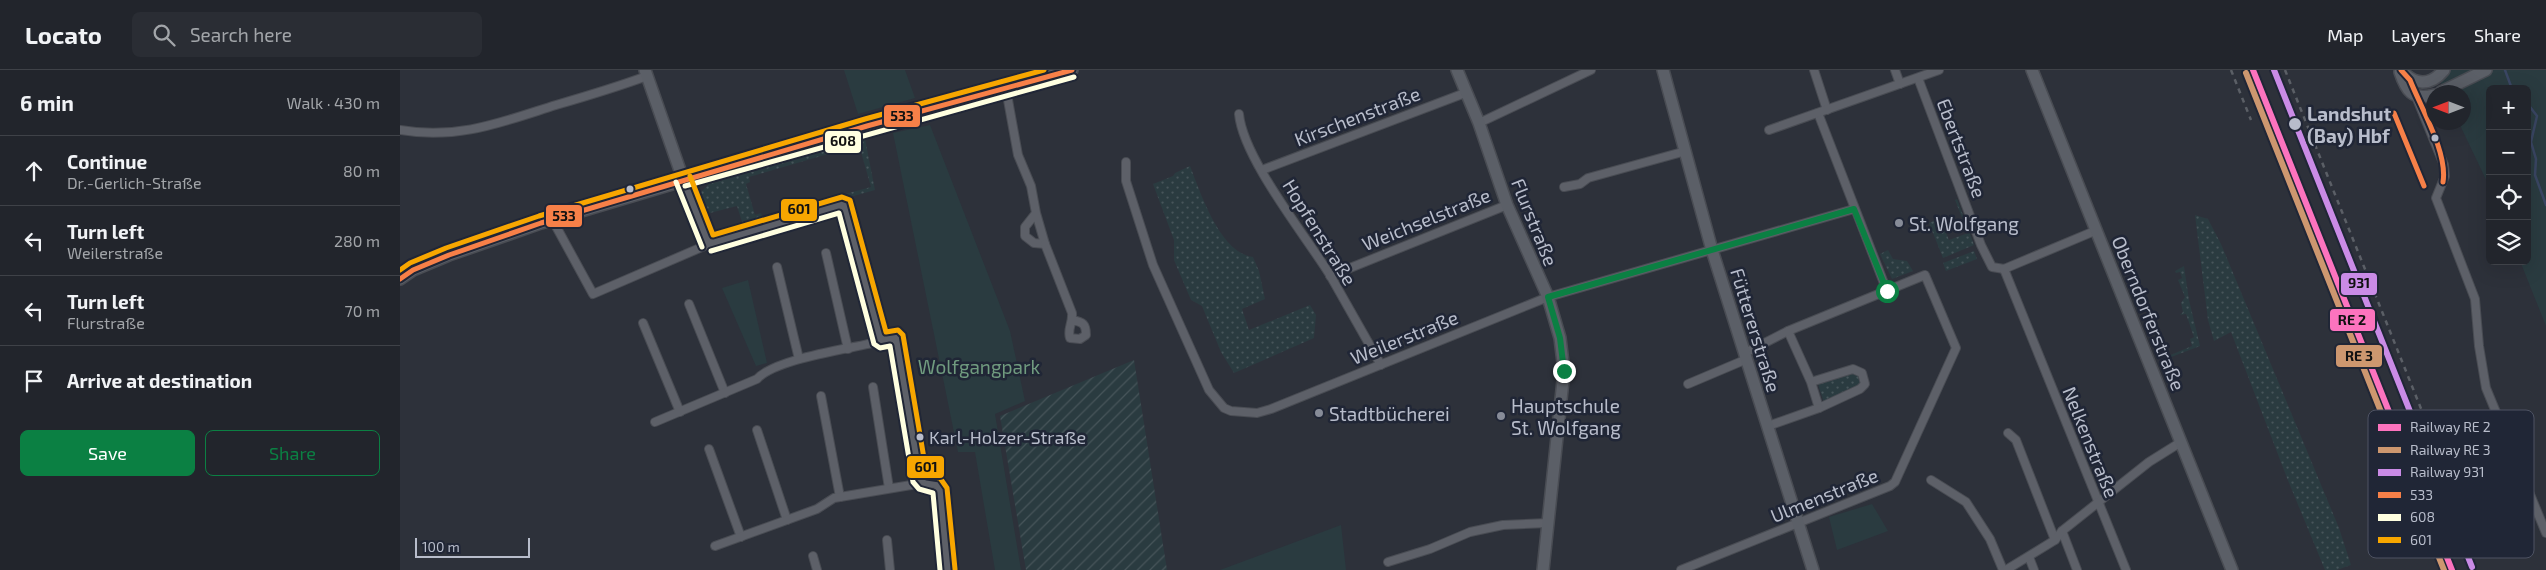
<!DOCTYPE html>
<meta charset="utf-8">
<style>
:root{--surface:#22252c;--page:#2a2d34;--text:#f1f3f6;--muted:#a2a5a9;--line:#3f4248;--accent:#0b8043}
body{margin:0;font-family:"Exo 2",sans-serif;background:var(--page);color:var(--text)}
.controls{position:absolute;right:15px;top:15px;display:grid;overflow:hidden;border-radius:8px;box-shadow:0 5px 20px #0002}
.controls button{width:45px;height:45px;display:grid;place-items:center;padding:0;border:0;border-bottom:1px solid var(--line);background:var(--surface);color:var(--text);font:25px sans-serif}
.compass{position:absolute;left:2026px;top:15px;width:45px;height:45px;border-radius:50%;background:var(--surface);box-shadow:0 5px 20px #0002;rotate:270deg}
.scale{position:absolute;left:15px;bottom:12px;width:115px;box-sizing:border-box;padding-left:5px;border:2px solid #b8bdcb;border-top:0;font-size:14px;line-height:18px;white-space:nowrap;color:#b8bdcb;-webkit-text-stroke:4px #202636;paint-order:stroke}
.stop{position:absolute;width:15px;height:15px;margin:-11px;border:4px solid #0b8043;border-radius:50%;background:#fff}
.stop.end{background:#0b8043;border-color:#fff;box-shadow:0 1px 5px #0008}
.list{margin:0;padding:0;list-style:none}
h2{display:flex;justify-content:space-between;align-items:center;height:65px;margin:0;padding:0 20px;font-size:21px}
h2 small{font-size:16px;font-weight:400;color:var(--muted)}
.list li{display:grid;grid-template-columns:32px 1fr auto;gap:15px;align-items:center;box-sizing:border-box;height:70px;padding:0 20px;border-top:1px solid var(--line)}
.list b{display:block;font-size:19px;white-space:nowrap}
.list p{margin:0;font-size:16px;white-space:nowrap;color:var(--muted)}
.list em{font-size:16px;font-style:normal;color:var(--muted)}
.actions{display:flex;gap:10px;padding:15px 20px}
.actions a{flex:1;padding:11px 0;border:1px solid var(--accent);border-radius:8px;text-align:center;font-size:18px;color:var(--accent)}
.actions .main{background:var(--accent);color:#fff}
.icon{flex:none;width:28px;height:28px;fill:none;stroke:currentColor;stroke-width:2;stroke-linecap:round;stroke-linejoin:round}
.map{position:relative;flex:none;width:2146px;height:500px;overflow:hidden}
header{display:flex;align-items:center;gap:30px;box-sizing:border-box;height:70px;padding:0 25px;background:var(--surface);border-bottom:1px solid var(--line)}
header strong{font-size:24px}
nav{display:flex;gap:28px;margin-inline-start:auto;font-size:18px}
.search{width:350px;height:45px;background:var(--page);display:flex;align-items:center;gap:12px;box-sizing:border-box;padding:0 18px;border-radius:8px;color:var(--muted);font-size:19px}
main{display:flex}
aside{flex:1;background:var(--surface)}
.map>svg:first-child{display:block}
</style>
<header>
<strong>Locato</strong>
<div class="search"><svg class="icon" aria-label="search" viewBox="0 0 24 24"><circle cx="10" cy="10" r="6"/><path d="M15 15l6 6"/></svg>Search here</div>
<nav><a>Map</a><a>Layers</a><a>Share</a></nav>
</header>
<main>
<aside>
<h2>6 min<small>Walk · 430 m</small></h2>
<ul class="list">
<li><svg class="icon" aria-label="ahead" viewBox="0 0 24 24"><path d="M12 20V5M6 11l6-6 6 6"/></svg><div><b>Continue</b><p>Dr.-Gerlich-Straße</p></div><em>80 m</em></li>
<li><svg class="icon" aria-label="left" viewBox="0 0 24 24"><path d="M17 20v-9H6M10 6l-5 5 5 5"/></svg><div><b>Turn left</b><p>Weilerstraße</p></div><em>280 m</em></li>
<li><svg class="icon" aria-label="left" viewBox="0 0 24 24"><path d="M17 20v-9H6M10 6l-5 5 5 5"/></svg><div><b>Turn left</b><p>Flurstraße</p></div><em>70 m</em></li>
<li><svg class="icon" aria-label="arrive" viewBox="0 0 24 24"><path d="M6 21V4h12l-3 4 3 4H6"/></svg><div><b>Arrive at destination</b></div></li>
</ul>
<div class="actions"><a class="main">Save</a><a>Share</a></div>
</aside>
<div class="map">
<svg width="2146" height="500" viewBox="0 0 2146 500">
<defs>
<pattern id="grass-dots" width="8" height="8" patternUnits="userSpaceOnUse" patternTransform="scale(1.25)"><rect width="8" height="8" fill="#2a3b40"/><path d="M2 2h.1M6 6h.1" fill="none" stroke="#47555a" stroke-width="1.8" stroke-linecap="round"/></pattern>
<pattern id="garden-furrows" width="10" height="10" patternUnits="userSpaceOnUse" patternTransform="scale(1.25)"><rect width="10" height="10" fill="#2a3b40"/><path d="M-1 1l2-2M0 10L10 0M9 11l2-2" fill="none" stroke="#47555a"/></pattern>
</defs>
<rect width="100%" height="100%" fill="#2d313a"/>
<!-- grass -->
<g fill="url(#grass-dots)">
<path d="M465 69 475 120 408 139V134L471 117 459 75 349 107 350 112 346 114 355 145 361 143 363 149 397 139V142L343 155 337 136 310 143 304 138 301 122 309 114Z"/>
<path d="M790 96C801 124 820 183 853 187L859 201 865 229 842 239 849 260 910 235 916 245 914 268 834 303 821 282 802 236 791 230 774 190V170L753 114 773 106 775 103Z"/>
<path d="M1557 129 1574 175 1543 188 1529 153 1540 148 1549 170 1568 163 1555 130Z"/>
<path d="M1795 145 1808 149 1821 174 1939 458 1951 495 1937 500H1925L1887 408 1831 262 1814 271 1808 250Z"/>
<path d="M1488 180 1493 189 1507 191 1513 201 1492 209 1480 184Z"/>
<path d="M1574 181 1577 189 1546 201 1543 193Z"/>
<path d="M1784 196 1789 230 1800 276 1766 289 1763 280 1765 279 1768 286 1792 276 1790 269 1794 267 1786 244 1780 245 1783 242 1781 233 1785 227 1778 210 1782 208 1780 202 1776 203 1775 201Z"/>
<path d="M1453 303H1458L1462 311 1458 316 1424 333 1418 314Z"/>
</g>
<!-- park -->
<g fill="#2a3b40">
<path d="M444 0H505L515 28 458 44Z"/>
<path d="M2035 0H2146V256L2120 191H2127V19H2090V118L2059 53 2064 52V22H2045Z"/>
<path d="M530 55 610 261 625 331 595 344 621 500H595L575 382H558L493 63Z"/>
<path d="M348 210 367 293 356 296 322 218Z"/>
<path d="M1472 434 1488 461 1437 480 1429 447Z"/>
<path d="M941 455 946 500H820Z"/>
</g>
<!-- garden -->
<path fill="url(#garden-furrows)" d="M734 290 767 500H626L600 346Z"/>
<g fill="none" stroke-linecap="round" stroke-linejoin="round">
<!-- stream -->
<g stroke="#3a4663" stroke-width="2.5">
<path d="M2105 0 2112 19"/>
<path d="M2127 33 2137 46 2131 72 2136 89 2135 105 2146 135"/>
</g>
<!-- street casing -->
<g stroke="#494c53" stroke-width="10">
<g id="street">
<path d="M1414 0 1427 40"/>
<path d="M1495 0 1500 14"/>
<path d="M1518 8 1581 175 1592 197 1604 199 1697 160"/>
<path d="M606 19 618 85 631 116 636 143 625 157V166L634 173 645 174 636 143"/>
<path d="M2015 24 2044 95 2045 106 2036 128 2075 229 2079 276 2086 318 2146 463"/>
<path d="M1418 43 1487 221"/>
<path d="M839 44C843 88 905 165 930 205 947 235 964 265 981 295"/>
<path d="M1079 53 1191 0"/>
<path d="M0 60C58 70 102 52 156 35 187 26 217 17 247 6"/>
<path d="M1369 60 1539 0"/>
<path d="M726 92V111L753 195 809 320 824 338 831 341 857 343 871 339 1148 227 1454 139"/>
<path d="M862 100 1065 23"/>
<path d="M283 109 309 174"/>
<path d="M1164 117 1180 114 1188 108 1286 81"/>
<path d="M152 149 193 224 309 174 444 134 481 271 496 267 520 409 523 413 536 414 540 420 548 500"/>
<path d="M645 174 672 243C673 253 667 259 670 268L680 269 686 265C686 254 683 252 672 250"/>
<path d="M426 183 448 279"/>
<path d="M377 197 399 289"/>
<path d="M1604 199 1726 500"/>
<path d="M930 206 1107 135"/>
<path d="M289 234 325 323"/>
<path d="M243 253 280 342"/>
<path d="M1388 261 1411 312 1419 338 1460 319 1465 314 1462 303 1453 299 1411 312"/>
<path d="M1288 314 1347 289"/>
<path d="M473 317 489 418"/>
<path d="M421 326 440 427"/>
<path d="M255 352 357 309C376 288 451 279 481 271"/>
<path d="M1368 356 1419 338"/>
<path d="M357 360 387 450"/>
<path d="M1608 363 1616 370 1655 470"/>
<path d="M309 379 341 467"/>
<path d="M1531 410 1566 432 1590 469 1603 500"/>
<path d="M1662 461 1677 500"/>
<path d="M487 470 490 500"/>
<path d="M315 476 417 439 434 428 523 413"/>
<path d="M413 486 417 500"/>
<path d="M1629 487 1634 500"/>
<path d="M988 492 1030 479 1070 462 1103 455 1148 453"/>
<path d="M1281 500 1490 416 1495 412 1556 278 1525 205 1388 261 1345 283"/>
<path d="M1606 500 1655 470 1662 461 1749 392 1781 372"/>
</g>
</g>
<!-- secondary casing -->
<g stroke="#494c53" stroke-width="14">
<g id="secondary">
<path d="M245 0 283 109"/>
<path d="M1057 0 1079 53 1107 135 1148 227 1160 268 1164 301 1143 500"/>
<path d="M1263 0 1312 180 1413 500"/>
<path d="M1632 0 1832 500"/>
<path d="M2001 0C2014 15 2030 17 2044 0"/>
<path d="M2000 2C2006 20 2012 31 2034 25"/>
<path d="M2041 22 2086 0"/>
<path d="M0 209 13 200 49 185 141 153 467 56 672 0"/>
</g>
</g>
<!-- street -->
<use href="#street" stroke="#5d6068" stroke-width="8"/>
<!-- secondary -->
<use href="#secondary" stroke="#5b5f67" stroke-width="11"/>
<!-- rail -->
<g stroke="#5b5f66" stroke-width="2.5" stroke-dasharray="5 5" stroke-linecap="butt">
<path d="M1831 0 1851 50"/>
<path d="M1885 0 2077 478"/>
</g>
<!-- bus-1 casing -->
<g stroke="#202636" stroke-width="9">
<g id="bus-1">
<path d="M2001 0 2010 10C2021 38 2048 83 2043 112"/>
<path d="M1994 43 2024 116"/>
<path d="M0 209 13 200 49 185 141 153 467 56 672 0"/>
</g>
</g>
<!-- bus-2 casing -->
<g stroke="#202636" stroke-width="9">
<g id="bus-2">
<path d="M276 112 302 177"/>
<path d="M285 116 674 7"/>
<path d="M311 181 439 143 474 274 480 278 490 276 513 412 519 419 533 423 540 500"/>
</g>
</g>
<!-- bus-3 casing -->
<g stroke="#202636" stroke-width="9">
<g id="bus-3">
<path d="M290 106 313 165 442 127 450 130 486 262 498 260 503 265 527 406 540 408 547 418 555 499"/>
<path d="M0 200 10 193 46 178 139 146 465 49 644 0"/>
</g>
</g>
<!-- bus-1 -->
<use href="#bus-1" stroke="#f78048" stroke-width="5"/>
<!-- bus-2 -->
<use href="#bus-2" stroke="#ffffe0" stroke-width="5"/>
<!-- bus-3 -->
<use href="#bus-3" stroke="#f7a600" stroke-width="5"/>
<!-- rail-1 casing -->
<g stroke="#202636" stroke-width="10">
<path id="rail-1" d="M1853 0 2052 500"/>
</g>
<!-- rail-2 casing -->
<g stroke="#202636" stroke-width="10">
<path id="rail-2" d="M1846 3 2044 500"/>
</g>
<!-- rail-3 casing -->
<g stroke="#202636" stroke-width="10">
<path id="rail-3" d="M1874 0 2072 497"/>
</g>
<!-- rail-1 -->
<use href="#rail-1" stroke="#fc73be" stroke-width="6"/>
<!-- rail-2 -->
<use href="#rail-2" stroke="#cd976f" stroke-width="6"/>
<!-- rail-3 -->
<use href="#rail-3" stroke="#ca8be6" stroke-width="6"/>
</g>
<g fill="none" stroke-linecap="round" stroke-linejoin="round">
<!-- route -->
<path stroke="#0b8043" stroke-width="6" d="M1164 301 1160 268 1148 227 1454 139 1487 221"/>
</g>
<!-- markers -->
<g fill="#b8bdcb" stroke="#202636" stroke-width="2">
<circle cx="1895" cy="54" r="7"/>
<circle cx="2035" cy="68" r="4.5"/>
<circle cx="230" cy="119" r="4.5"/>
<circle cx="520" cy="367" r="4.5"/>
</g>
<g fill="#878c98" stroke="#202636" stroke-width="2">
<circle cx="1499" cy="153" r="5"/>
<circle cx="919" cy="343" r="5"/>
<circle cx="1101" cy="346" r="5"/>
</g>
<g text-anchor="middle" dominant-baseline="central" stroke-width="5" stroke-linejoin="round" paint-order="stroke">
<!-- bus labels -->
<g font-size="18" fill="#b8bdcb" stroke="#202636" text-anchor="start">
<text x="529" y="367">Karl-Holzer-Straße</text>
</g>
<!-- stop labels -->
<g font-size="19" font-weight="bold" fill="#b8bdcb" stroke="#202636" text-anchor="start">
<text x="1907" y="43">Landshut<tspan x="1907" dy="22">(Bay) Hbf</tspan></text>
</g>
<!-- street labels -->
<g font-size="19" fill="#b8bdcb" stroke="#202636">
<text transform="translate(957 46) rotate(-21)">Kirschenstraße</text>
<text transform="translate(1562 78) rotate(69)">Ebertstraße</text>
<text transform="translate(1026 149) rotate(-22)">Weichselstraße</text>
<text transform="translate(1135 152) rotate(68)">Flurstraße</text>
<text transform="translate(920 162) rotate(58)">Hopfenstraße</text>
<text transform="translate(1749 243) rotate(68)">Oberndorferstraße</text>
<text transform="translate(1356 260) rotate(73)">Füttererstraße</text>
<text transform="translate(1004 267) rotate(-22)">Weilerstraße</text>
<text transform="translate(1691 372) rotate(68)">Nelkenstraße</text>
<text transform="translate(1424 425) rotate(-22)">Ulmenstraße</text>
</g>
<!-- poi labels -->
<g font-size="19" fill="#b8bdcb" stroke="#202636" text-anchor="start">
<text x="1509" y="153">St. Wolfgang</text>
<text x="1111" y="335">Hauptschule<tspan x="1111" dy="22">St. Wolfgang</tspan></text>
<text x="929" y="343">Stadtbücherei</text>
</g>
<!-- park labels -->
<g font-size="19" fill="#709b7f" stroke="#202636">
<text x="579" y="296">Wolfgangpark</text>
</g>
</g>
<!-- legend -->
<rect x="1968" y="340" width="166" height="148" rx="8" fill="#202636" stroke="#4e5363" stroke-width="1"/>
<rect x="1978" y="354" width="23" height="7" fill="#fc73be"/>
<rect x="1978" y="377" width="23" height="6" fill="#cd976f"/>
<rect x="1978" y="399" width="23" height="7" fill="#ca8be6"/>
<rect x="1978" y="422" width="23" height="6" fill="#f78048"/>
<rect x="1978" y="444" width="23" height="7" fill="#ffffe0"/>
<rect x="1978" y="467" width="23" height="6" fill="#f7a600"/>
<g font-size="14" fill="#b8bdcb">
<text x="2010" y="362">Railway RE 2</text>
<text x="2010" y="385">Railway RE 3</text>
<text x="2010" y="407">Railway 931</text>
<text x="2010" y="430">533</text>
<text x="2010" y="452">608</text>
<text x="2010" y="475">601</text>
</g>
<g stroke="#202636" stroke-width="2">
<rect x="483" y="34" width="38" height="24" rx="5" fill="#f78048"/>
<rect x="424" y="60" width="38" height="24" rx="5" fill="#ffffe0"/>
<rect x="380" y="128" width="38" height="24" rx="5" fill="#f7a600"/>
<rect x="145" y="134" width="38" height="24" rx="5" fill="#f78048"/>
<rect x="1940" y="202" width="38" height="24" rx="5" fill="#ca8be6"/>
<rect x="1929" y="238" width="47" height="24" rx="5" fill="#fc73be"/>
<rect x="1935" y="274" width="48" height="24" rx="5" fill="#cd976f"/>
<rect x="506" y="385" width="39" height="24" rx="5" fill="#f7a600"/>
</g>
<g font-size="14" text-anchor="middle" font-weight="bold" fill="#111">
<text x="502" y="51">533</text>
<text x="443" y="76">608</text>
<text x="399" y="144">601</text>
<text x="164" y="151">533</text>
<text x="1959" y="218">931</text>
<text x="1952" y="255">RE 2</text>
<text x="1959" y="291">RE 3</text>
<text x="526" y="402">601</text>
</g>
</svg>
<div class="controls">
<button>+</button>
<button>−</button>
<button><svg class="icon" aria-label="locate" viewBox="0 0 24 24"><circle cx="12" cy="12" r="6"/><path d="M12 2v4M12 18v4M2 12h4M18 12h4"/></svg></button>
<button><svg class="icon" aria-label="layers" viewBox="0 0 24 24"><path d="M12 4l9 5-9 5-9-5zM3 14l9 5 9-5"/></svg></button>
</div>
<svg class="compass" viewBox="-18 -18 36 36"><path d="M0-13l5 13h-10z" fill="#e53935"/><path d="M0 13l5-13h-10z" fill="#a2a5a9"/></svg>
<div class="scale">100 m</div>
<div class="stop" style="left:1487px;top:221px"></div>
<div class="stop end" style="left:1164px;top:301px"></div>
</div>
</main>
